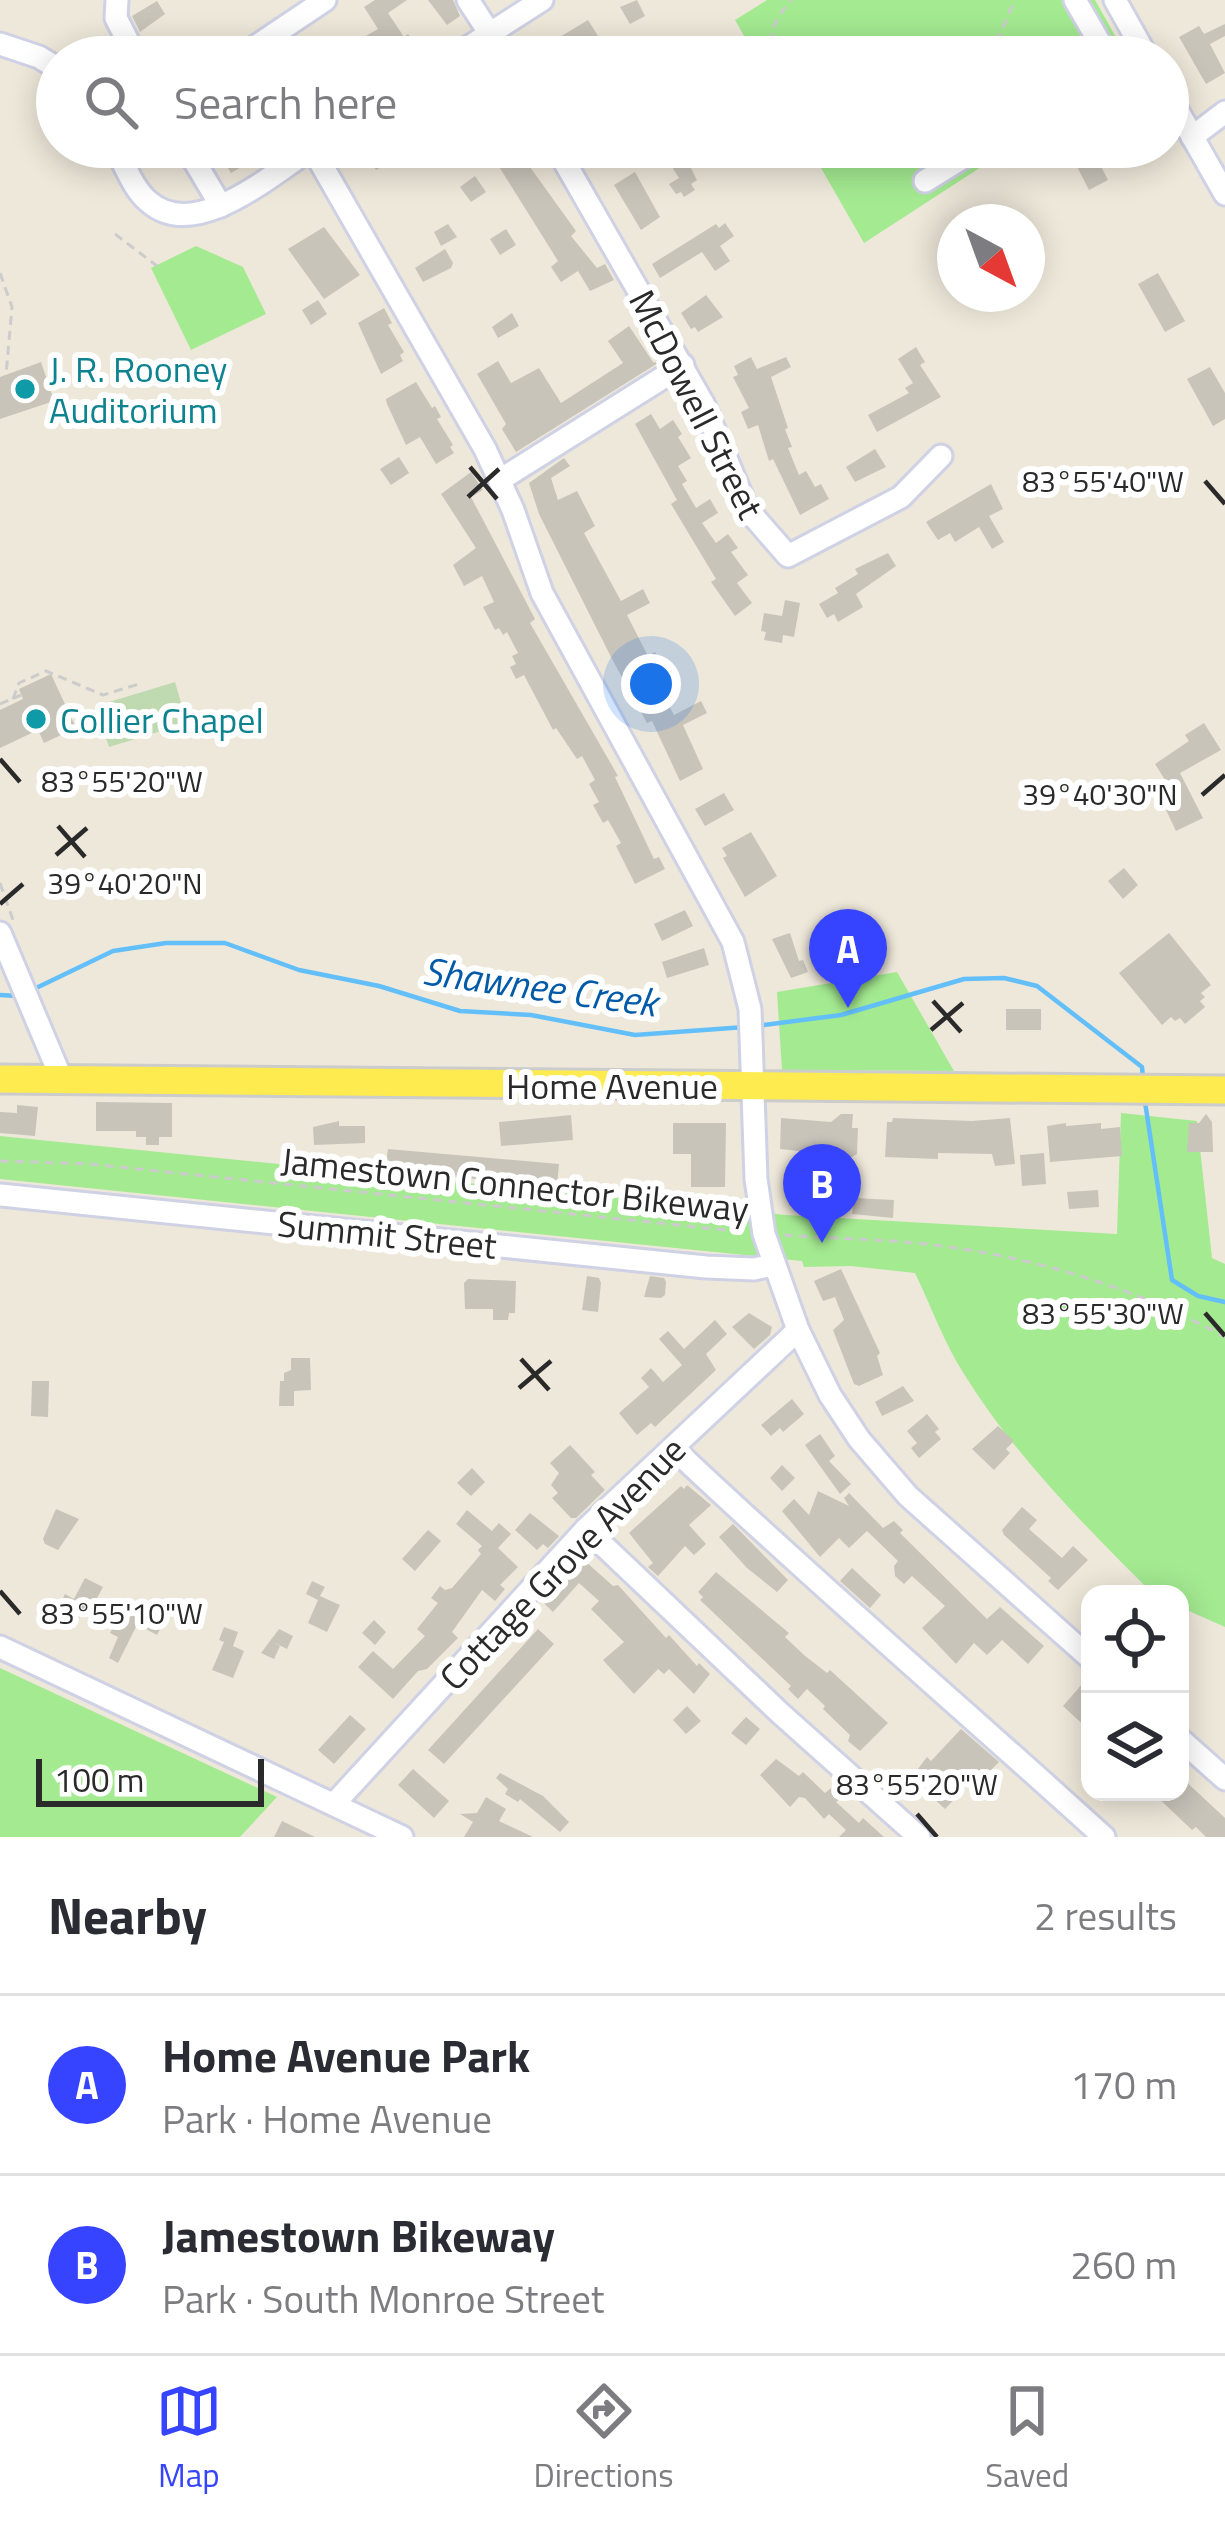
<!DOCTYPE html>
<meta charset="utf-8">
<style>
:root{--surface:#fff;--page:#f2f2f3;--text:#2b2b33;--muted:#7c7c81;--line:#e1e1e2;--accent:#3643ff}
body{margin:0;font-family:"Titillium Web",sans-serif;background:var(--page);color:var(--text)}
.controls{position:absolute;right:36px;bottom:36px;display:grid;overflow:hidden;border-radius:24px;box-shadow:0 6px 30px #0003}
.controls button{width:108px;height:108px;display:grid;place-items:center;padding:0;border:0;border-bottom:3px solid var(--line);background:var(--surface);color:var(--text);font:60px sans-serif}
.compass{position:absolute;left:937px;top:204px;width:108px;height:108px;border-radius:50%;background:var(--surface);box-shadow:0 6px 30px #0003;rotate:139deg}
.scale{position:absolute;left:36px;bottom:30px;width:228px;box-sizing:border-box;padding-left:12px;border:6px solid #2a2a2a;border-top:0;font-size:33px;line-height:42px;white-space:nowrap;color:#2a2a2a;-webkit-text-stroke:9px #fff;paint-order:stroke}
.you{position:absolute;left:651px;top:684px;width:42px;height:42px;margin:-30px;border:9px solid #fff;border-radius:50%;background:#1a73e8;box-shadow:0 0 0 18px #1a73e833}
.badge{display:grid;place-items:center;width:78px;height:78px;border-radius:50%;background:var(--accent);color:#fff;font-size:39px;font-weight:700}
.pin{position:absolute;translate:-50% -99px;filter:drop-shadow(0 3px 6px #0008)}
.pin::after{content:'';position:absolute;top:63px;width:42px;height:36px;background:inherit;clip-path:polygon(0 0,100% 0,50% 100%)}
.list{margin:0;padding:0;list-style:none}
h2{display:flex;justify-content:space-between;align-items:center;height:156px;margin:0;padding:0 48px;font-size:51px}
h2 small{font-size:39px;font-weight:400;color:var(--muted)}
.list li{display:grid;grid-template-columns:78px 1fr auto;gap:36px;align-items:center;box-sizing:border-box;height:180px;padding:0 48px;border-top:3px solid var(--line)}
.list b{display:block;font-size:45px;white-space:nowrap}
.list p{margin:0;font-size:39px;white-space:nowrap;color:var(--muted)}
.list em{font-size:39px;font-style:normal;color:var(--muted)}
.icon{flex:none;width:66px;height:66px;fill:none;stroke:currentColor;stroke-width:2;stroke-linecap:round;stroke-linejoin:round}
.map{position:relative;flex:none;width:1225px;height:1837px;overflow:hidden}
.search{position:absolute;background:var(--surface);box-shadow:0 6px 30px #0003;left:36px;right:36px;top:36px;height:132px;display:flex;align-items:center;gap:30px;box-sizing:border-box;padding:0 42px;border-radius:66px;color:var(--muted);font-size:45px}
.sheet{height:516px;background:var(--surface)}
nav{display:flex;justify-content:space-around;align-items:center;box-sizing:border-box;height:168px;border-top:3px solid var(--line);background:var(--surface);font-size:33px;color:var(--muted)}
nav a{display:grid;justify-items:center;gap:6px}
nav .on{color:var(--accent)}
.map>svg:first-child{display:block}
</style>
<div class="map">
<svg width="1225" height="1837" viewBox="0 0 1225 1837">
<rect width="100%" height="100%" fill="#eee8da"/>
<!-- green -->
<g fill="#a4ea91">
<path d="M767 0H1095L1127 57H756L735 20Z"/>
<path d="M809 147H1012L864 243Z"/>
<path d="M196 246 243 267 266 314 191 350 151 268Z"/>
<path d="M897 972 954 1071 782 1070 777 992Z"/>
<path d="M1121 1113 1197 1121 1212 1258 1225 1264V1627L1180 1607V1594H1153C1086 1527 1014 1455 964 1374 944 1343 931 1306 915 1273L851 1266 804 1267 802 1261 0 1179V1136L786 1215 1117 1234Z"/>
<path d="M0 1668 277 1797 240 1837H0Z"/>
</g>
<!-- cemetery -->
<path fill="#bfd9b0" d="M175 682 187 723 109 747 96 706Z"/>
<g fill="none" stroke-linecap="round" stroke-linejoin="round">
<!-- stream -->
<g stroke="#62bffa" stroke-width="4.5">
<path d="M34 989 113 951 166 943H225L299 970 379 986 460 1011 531 1015 635 1035 745 1027"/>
<path d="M0 995 18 996"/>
<path d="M756 1026 841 1015 964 979 1004 978 1037 986 1142 1067 1143 1079"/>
<path d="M1145 1102 1172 1280 1198 1296 1225 1302"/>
</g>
</g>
<!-- building -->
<g fill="#c9c4ba">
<path d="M375 0H407L388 13 404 37 408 34 417 48 412 51 416 57H347L369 44 364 37 378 29 364 7Z"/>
<path d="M428 0H453L460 16 447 25Z"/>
<path d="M637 0 645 16 630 24 620 7Z"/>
<path d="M157 1 165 14 140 32 132 16Z"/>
<path d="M588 20 598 36 566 57H526L531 54 525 45 539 36 545 46Z"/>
<path d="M1225 24V36L1210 44 1225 73 1206 84 1179 37 1199 26 1204 34Z"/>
<path d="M215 147H241L250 162 231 173Z"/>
<path d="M375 147H418L376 170 366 152Z"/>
<path d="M624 147H650L622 166 614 154Z"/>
<path d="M676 147H680L697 180 691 184 695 190 684 197 681 192 676 194 669 184 679 178 664 154Z"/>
<path d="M1067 147H1091L1108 180 1089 190Z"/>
<path d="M527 148 536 163 530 167 576 231 571 236 597 268 605 264 614 280 590 291 578 271 561 282 551 267 558 261 498 165Z"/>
<path d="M635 172 660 217 641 230 614 185Z"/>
<path d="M475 176 486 192 471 202 460 187Z"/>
<path d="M725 223 734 236 720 246 730 261 715 271 702 252 660 278 652 264 716 224 719 228Z"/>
<path d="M448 224 457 237 441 246 434 232Z"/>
<path d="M324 227 360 275 324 299 288 249Z"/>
<path d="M506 229 516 245 500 255 490 239Z"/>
<path d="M445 249 453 263 451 268 423 282 415 268Z"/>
<path d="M1158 273 1185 321 1165 332 1138 284Z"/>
<path d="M706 295 723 317 698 332 695 327 691 329 681 313Z"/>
<path d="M318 300 327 314 311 325 302 310Z"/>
<path d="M384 308 392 323 388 325 404 352 400 355 403 361 381 374 358 323Z"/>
<path d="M512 313 519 326 498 338 492 327Z"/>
<path d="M629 326 653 362 658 363 516 452 502 429 506 424 477 374 498 361 511 383 539 368 561 403 623 363 608 341Z"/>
<path d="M916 347 925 362 920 365 941 397 877 432 868 415 909 393 905 388 913 383 898 359Z"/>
<path d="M751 357 757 369 786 357 791 367 771 377 788 428 785 429 792 447 788 448 799 475 806 471 815 487 821 484 829 499 800 515 773 459 769 461 758 425 748 429 741 412 749 408 733 377 738 375 734 366Z"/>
<path d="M41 362 54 401 0 419V377Z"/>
<path d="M1210 367 1225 393V419L1213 426 1187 379Z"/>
<path d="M416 382 432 408 435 406 441 417 437 419 453 445 450 447 454 453 436 464 420 437 406 445 387 404 386 399Z"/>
<path d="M651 414 660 429 673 420 682 434 678 437 691 458 678 466 687 481 682 484 696 508 710 499 718 513 702 523 716 543 728 534 738 548 731 552 748 575 737 583 752 603 735 616 711 582 716 579 671 504 677 500 635 424Z"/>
<path d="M875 449 886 467 855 482 846 467Z"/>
<path d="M399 457 409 473 391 485 380 469Z"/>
<path d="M564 458 570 466 551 478 558 500 577 491 595 526 584 533 621 601 643 589 650 603 627 615 648 656 655 652 673 685 662 692 674 715 701 701 707 713 683 725 703 769 680 781 652 721 647 723 611 657 539 514 529 483Z"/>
<path d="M471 472 483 490 471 497 535 619 530 623 618 776 615 777 654 859 659 857 665 869 635 884 616 846 621 843 608 820 603 823 593 805 599 802 589 784 595 780 582 756 577 759 556 728 553 730 524 675 516 679 510 667 516 664 512 656 518 653 507 632 503 635 499 628 495 630 483 607 494 602 482 576 464 586 453 565 476 548 441 494Z"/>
<path d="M991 484 1003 509 989 516 1004 542 992 549 979 527 955 542 950 533 938 540 926 522Z"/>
<path d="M888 553 896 566 856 594 863 607 838 622 834 614 827 618 819 604 838 593 835 588 858 574 855 569Z"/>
<path d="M785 600 800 603 794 637 783 635 782 643 764 640 766 632 761 631 764 613 782 616Z"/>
<path d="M51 674 76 728 44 743 38 730 0 748V710L23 699 19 689Z"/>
<path d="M1204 723 1221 750 1180 773 1203 818 1176 831 1159 795 1158 787 1167 783 1155 764 1189 741 1185 735Z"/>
<path d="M724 793 734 810 705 826 695 809Z"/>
<path d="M751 832 777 876 745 897 723 858 727 856 722 848Z"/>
<path d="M1124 868 1138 885 1123 899 1108 881Z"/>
<path d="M685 910 693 926 662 941 654 924Z"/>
<path d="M790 933 799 961 803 960 808 972 791 978 772 939Z"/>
<path d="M1169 933 1211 985 1201 993 1205 997 1200 1001 1205 1007 1185 1024 1180 1018 1175 1021 1171 1017 1162 1025 1119 973Z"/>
<path d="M704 948 709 965 667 978 662 962Z"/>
<rect x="1006" y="1009" width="35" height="21"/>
<path d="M96 1102 172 1103V1137H159V1145H146V1137H136V1131H96Z"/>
<path d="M17 1105 38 1107 35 1136 0 1133V1112L17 1113Z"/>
<path d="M841 1114H853L852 1128H858L857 1154 852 1157 780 1149 781 1118 831 1122Z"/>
<path d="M1206 1114 1212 1122 1213 1152H1187L1189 1123H1199Z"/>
<path d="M571 1115 573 1140 501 1146 499 1122Z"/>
<path d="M893 1118 972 1121 1010 1118 1015 1164 995 1166 992 1154 938 1153V1159L885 1157 887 1122H892Z"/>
<path d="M339 1121V1126H365V1143L314 1145 313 1127Z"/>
<path d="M673 1123H726L725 1187H691V1154H673Z"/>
<path d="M1066 1123V1126L1101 1123V1129L1120 1127 1122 1156 1050 1162 1047 1126Z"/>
<path d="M388 1149 559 1164 557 1186 385 1171Z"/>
<path d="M1044 1153 1046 1184 1022 1186 1020 1155Z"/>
<path d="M1098 1190 1099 1207 1069 1209 1067 1192Z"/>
<path d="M854 1198 894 1200 893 1218 852 1214Z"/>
<path d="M841 1269 880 1353 877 1356 883 1375 859 1386 854 1384 833 1330 844 1320 835 1297 823 1301 814 1281Z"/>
<path d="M587 1276 599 1278 601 1283 598 1312 582 1310Z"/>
<path d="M650 1276 664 1278 666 1282 665 1295 661 1298 644 1297Z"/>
<path d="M468 1279 516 1281 515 1313H509L508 1320H493V1309H465L464 1283Z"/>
<path d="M749 1313 772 1327 770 1335 754 1349 732 1327Z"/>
<path d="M715 1320 727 1334 706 1354 716 1370 655 1427 651 1423 637 1435 619 1413 649 1387 641 1378 651 1368 663 1382 682 1365 659 1339 668 1331 684 1349Z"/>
<path d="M291 1358H310L311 1390 294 1391V1406H279L280 1381H284V1373L291 1370Z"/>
<path d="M32 1381H49L48 1417 31 1416Z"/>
<path d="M903 1386 914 1401 882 1416 875 1402Z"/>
<path d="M792 1399 804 1414 783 1432 780 1428 771 1436 761 1425Z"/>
<path d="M927 1414 939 1429 935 1432 941 1439 919 1458 911 1448 917 1443 907 1431Z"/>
<path d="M998 1426 1014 1441 1006 1449 1010 1453 994 1470 972 1449Z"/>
<path d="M820 1434 835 1456 829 1461 851 1484 840 1494 805 1445Z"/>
<path d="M570 1445 595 1472 591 1475 605 1490 576 1518H571L552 1498 558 1493 551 1485 559 1473 550 1463Z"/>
<path d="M782 1465 795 1478 782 1491 770 1478Z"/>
<path d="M472 1468 485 1482 471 1496 457 1483Z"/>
<path d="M687 1485 711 1505 689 1525 706 1544 694 1555 685 1546 658 1576 648 1567 653 1563 629 1533 681 1486 684 1489Z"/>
<path d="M818 1491 849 1506 844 1498 849 1493 883 1528 894 1521 903 1530 900 1533 987 1619 1000 1607 1044 1646 1028 1664 1002 1640 987 1655 974 1643 956 1664 922 1628 945 1606 912 1576 904 1584 895 1576 894 1566 898 1561 867 1531 849 1548 839 1538 820 1557 782 1511 794 1499 809 1515Z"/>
<path d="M1022 1507 1037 1520 1029 1529 1062 1558 1073 1546 1088 1560 1058 1590 1048 1581 1051 1578 1004 1535 1002 1530Z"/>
<path d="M56 1509 79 1519 58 1550 45 1544 43 1539Z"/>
<path d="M467 1510 492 1531 499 1523 511 1534 498 1548 518 1567 500 1585 505 1589 495 1601 482 1590 452 1632 458 1638 427 1669 418 1671 393 1699 358 1667 373 1651 393 1669 425 1636 417 1629 438 1603 431 1598 440 1586 445 1590 452 1588 481 1554 478 1550 482 1546 456 1524Z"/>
<path d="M530 1513 559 1536 548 1548 543 1544 537 1550 515 1530Z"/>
<path d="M733 1524 788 1580 777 1592 747 1568 719 1537Z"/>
<path d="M428 1530 441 1541 415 1571 402 1559Z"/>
<path d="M584 1560 613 1586 618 1585 666 1638 669 1635 697 1666 699 1663 710 1674 694 1694 669 1669 664 1674 658 1669 634 1694 603 1660 624 1642 591 1609 599 1601 579 1583 553 1612 542 1601Z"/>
<path d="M852 1568 881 1595 870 1608 840 1581Z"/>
<path d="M716 1572 789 1633 785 1637 804 1655 827 1673 830 1670 888 1723 860 1751 848 1741 850 1735 823 1709 825 1706 807 1689 798 1699 788 1689 791 1686 700 1600 703 1597 698 1592Z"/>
<path d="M85 1578 103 1587 95 1602 90 1599 73 1629 56 1620 59 1615 56 1613 65 1594 74 1599Z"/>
<path d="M312 1581 325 1587 320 1596 340 1605 327 1632 308 1623 318 1600 306 1594Z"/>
<path d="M153 1600 171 1609 157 1635 140 1626Z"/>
<path d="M124 1606 142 1615 118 1663 109 1658 118 1637 110 1633Z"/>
<path d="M374 1620 386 1632 375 1645 362 1633Z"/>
<path d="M224 1627 238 1632 233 1646 244 1651 233 1678 212 1670 224 1642 219 1640Z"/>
<path d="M279 1629 293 1636 287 1649 273 1642 280 1646 274 1659 261 1653Z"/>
<path d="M538 1629 554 1644 444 1764 428 1750Z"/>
<path d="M1083 1683 1090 1690V1731L1063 1706Z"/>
<path d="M687 1706 701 1721 686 1734 673 1720Z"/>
<path d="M350 1715 366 1729 334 1764 318 1750Z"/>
<path d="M746 1717 760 1729 746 1745 731 1733Z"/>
<path d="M961 1729 999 1762 985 1776 981 1772 945 1809 911 1778 927 1757 931 1761Z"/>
<path d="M776 1759 799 1776 803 1772 825 1793 831 1788 841 1798 836 1802 859 1823 863 1818 884 1837H839L846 1830 829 1814 824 1819 805 1798 799 1797 790 1807 760 1775Z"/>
<path d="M413 1769 449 1801 434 1818 398 1785Z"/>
<path d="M500 1773 543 1796 569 1822 560 1832 520 1799 518 1802 505 1794 508 1789 496 1778Z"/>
<path d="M1180 1776 1225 1818V1837H1206L1196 1827 1192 1830 1152 1792H1180Z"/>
<path d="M486 1797 506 1809 499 1821 533 1837H464L473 1822 460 1814 477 1813Z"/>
<path d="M282 1821 315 1837H274Z"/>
</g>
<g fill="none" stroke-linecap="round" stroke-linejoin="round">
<!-- minor casing -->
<g stroke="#cfd1e4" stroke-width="27">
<g id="minor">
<path d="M117 0 116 18 136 57"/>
<path d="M468 0 505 57"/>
<path d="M1075 0 1108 57"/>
<path d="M1115 0 1147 57"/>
<path d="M0 44 39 57 57 68"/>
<path d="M240 57 325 0"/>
<path d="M453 57 542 0"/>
<path d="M1168 94 1225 194"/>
<path d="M1192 137 1225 112"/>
<path d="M115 147C125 165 133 189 149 202 196 243 273 173 314 147"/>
<path d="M186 147 221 206"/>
<path d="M556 147 704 405 747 509 788 556 901 497 941 456"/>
<path d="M312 148 485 449 513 510 542 593 733 942 750 1009 756 1179 764 1234 798 1330 830 1395 859 1439 908 1496 1090 1658"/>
<path d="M925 181 980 147"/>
<path d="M500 480 683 365"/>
<path d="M0 933 62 1080"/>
<path d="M0 1195 706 1267 754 1269 773 1265"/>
<path d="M673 1448C813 1581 961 1707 1104 1837"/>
<path d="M586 1529 781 1714 919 1837"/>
<path d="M0 1647 402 1837"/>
<path d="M1180 1739 1225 1779"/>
<path d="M334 1804 586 1529 798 1330"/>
</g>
</g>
<!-- major casing -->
<g stroke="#ccc" stroke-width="33">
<path id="major" d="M0 1079 1225 1090"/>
</g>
<!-- path -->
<g stroke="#ccc" stroke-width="3" stroke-dasharray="9 6" stroke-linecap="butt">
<path d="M774 57C767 34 776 16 792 0"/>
<path d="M970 57 999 36 1015 0"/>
<path d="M115 234 157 266"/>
<path d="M0 273 12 307 6 375"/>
<path d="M13 699 19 683 46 671 103 695 139 684"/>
<path d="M0 704 21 695"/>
<path d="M0 883 13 920"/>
<path d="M0 1161 90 1164 745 1232"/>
<path d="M784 1235C837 1239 890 1239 942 1246 1041 1259 1138 1289 1225 1337"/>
</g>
<!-- minor -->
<use href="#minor" stroke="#fff" stroke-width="21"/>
<!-- major -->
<use href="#major" stroke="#feeb4f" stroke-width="27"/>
</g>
<!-- ticks -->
<path fill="none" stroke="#2a2a2a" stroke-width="4.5" d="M470 467 497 499M1205 481 1225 504M468 497 499 469M0 759 20 782M1202 795 1225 775M58 826 85 857M56 855 87 828M0 904 23 884M933 1001 961 1032M931 1030 963 1003M1205 1313 1225 1336M521 1359 549 1390M519 1388 551 1361M0 1591 20 1614M917 1814 937 1837"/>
<!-- markers -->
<g fill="#0f9aa8" stroke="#fff" stroke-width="4.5">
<circle cx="25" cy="389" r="12"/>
<circle cx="36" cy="719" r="12"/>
</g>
<g text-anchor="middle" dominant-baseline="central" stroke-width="12" stroke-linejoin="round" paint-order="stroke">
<!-- culture labels -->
<g font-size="36" fill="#0d838f" stroke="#fff" text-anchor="start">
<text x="49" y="368">J. R. Rooney<tspan x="49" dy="41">Auditorium</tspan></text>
<text x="60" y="719">Collier Chapel</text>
</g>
<!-- street labels -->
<g font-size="36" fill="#2a2a2a" stroke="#fff">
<text transform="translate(697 404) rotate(63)">McDowell Street</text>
<text x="612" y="1085">Home Avenue</text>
<text transform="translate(515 1184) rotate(6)">Jamestown Connector Bikeway</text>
<text transform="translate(387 1234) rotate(6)">Summit Street</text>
<text transform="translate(562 1563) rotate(-46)">Cottage Grove Avenue</text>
</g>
<!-- water labels -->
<g font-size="39" font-style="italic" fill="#005aa8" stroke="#fff">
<text transform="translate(540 986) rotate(8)">Shawnee Creek</text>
</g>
</g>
<g font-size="30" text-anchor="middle" fill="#2a2a2a" stroke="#fff" stroke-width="12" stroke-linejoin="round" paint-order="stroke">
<text x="1103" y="492">83°55'40"W</text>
<text x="122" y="792">83°55'20"W</text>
<text x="1100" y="805">39°40'30"N</text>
<text x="125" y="894">39°40'20"N</text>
<text x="1103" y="1324">83°55'30"W</text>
<text x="122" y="1624">83°55'10"W</text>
<text x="917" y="1795">83°55'20"W</text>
</g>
</svg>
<div class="controls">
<button><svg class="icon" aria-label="locate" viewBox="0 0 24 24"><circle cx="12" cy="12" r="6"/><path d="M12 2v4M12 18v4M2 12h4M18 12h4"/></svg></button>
<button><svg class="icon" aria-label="layers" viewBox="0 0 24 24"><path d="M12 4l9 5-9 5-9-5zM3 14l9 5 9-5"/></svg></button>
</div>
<svg class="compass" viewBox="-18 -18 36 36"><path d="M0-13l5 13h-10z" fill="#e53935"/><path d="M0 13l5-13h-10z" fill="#7c7c81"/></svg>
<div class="scale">100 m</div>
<div class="you"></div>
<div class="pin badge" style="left:848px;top:1008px">A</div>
<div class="pin badge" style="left:822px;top:1243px">B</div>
<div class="search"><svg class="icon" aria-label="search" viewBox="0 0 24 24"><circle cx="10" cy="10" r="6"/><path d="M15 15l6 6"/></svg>Search here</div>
</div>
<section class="sheet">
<h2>Nearby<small>2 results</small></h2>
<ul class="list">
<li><span class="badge">A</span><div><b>Home Avenue Park</b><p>Park · Home Avenue</p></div><em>170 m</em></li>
<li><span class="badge">B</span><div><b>Jamestown Bikeway</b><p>Park · South Monroe Street</p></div><em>260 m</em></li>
</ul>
</section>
<nav>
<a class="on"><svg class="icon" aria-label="map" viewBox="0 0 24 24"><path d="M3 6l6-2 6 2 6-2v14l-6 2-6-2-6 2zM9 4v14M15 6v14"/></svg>Map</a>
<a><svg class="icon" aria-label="directions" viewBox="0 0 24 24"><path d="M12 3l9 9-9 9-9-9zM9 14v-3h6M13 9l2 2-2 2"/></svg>Directions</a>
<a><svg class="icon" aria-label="saved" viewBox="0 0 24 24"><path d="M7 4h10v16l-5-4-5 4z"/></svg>Saved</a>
</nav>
